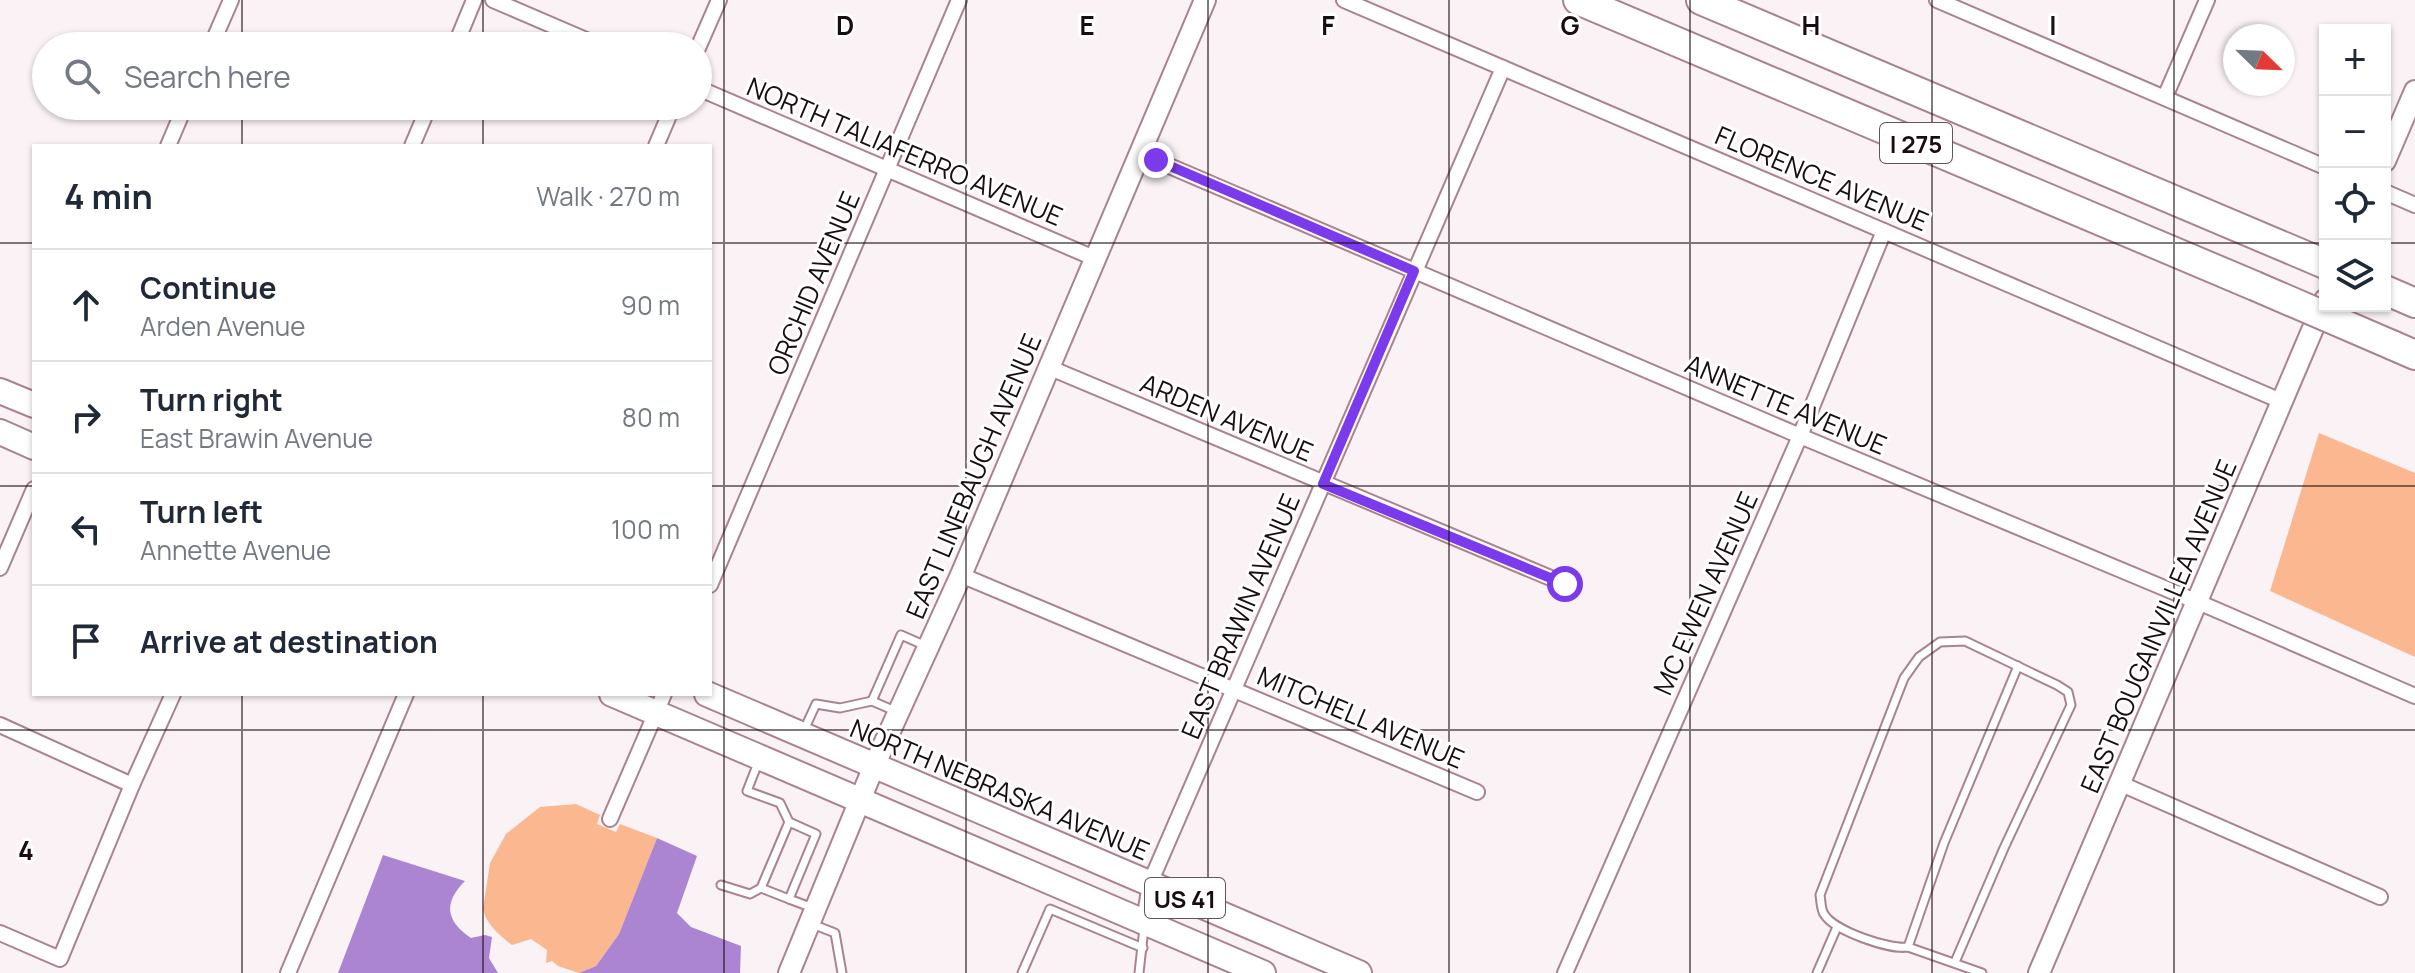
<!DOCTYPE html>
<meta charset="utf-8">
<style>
:root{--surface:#fff;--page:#f6f6f7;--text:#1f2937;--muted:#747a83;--line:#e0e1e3}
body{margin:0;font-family:Manrope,sans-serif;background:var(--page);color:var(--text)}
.controls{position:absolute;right:24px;top:24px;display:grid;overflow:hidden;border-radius:0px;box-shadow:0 2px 6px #0004}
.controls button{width:72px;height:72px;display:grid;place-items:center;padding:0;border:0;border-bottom:2px solid var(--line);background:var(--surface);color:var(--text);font:40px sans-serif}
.compass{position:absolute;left:2223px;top:24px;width:72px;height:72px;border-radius:50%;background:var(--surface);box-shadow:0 2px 6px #0004;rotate:113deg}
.stop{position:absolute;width:24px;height:24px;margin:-18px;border:6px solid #7c3aed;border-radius:50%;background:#fff}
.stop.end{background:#7c3aed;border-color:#fff;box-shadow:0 2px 8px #0008}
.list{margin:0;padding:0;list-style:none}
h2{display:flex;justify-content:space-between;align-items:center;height:104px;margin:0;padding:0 32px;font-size:34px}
h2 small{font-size:26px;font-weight:400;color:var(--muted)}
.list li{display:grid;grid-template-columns:52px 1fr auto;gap:24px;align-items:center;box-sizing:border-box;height:112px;padding:0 32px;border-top:2px solid var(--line)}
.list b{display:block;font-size:30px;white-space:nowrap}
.list p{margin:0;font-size:26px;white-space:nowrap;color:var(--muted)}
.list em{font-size:26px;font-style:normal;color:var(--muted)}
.icon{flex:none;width:44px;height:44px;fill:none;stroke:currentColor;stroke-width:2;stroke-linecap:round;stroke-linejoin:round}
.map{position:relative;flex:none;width:2415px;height:973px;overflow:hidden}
.search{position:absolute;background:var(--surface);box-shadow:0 2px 6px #0004;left:32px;top:32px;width:680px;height:88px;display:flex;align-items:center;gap:20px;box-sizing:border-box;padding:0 28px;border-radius:44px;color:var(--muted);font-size:30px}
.panel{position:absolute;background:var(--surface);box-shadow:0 2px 6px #0004;left:32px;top:144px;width:680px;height:552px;border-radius:0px}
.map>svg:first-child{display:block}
</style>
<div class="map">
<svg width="2415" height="973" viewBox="0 0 2415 973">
<rect width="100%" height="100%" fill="#faf2f4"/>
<!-- green -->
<g fill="#fab790">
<path d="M2319 433 2415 473V657L2270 591Z"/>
<path d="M576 804 600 815 597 824 616 832 620 824 657 838 619 934 596 966 579 973 558 966 552 961 546 963 547 950 531 939 512 945C500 936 486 924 483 909L490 863 506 834 540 807Z"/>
</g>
<!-- water -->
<g fill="#ac85d2">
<path d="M657 838 697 856 677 913 691 927 741 946 740 973H579L596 966 619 934Z"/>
<path d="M383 855 465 881C443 903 446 921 471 938L485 935 492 937 489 958 498 973H338Z"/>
</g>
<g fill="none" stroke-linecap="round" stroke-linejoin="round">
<!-- lane casing -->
<g stroke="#a9838e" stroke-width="11">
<g id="lane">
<path d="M895 711 872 701 901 635 926 646"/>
<path d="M804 730 816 704 840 708 872 701"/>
<path d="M758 763 747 791 780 803 789 822 816 834 789 899 813 908"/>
<path d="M789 822 761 888 789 899"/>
<path d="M721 885 750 894 761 888"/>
<path d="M812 924 835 933 842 973"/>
<path d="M1908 947 1944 843 2018 666"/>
<path d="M1955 962 2004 848 2071 705 2068 692 2057 685 1965 641 1940 642 1919 657 1904 678 1820 895C1821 901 1821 910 1824 914 1834 931 1890 950 1908 947L1982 973"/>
<path d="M1022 973 1050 909 1143 948"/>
<path d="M1139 973 1144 928"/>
<path d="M1817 973 1837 927"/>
</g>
</g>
<!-- street casing -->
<g stroke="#a9838e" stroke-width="18">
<g id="street">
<path d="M493 0 600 46"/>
<path d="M1344 0 2281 401"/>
<path d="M1937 0 2325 167"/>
<path d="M211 46 231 0"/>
<path d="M455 46 474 0"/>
<path d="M698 48 719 0"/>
<path d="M698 88 1094 258"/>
<path d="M2165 97 2207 0"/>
<path d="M168 146 185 106"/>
<path d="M412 146 429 106"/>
<path d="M656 146 673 106"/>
<path d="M1139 153 1800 436 2212 608 2415 696"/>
<path d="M2385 192 2415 205"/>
<path d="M1048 367 1565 584"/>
<path d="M0 568 34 489"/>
<path d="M961 575 1477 792"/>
<path d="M710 585 959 0"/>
<path d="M0 725 132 785"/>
<path d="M2119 783 2380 897"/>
<path d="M610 819 664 694"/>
<path d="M1144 922 1150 883 1503 68"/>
<path d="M0 933 60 959 132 785 173 694"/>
<path d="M288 973 406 694"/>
<path d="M1565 973 1800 436 1884 231"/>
</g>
</g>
<!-- secondary casing -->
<g stroke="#a9838e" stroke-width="24">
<g id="secondary">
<path d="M2385 161 2415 91"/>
<path d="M789 973 874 766 961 575 1205 0"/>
<path d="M2039 973 2325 300"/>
</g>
</g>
<!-- primary casing -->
<g stroke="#a9838e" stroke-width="28">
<g id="primary">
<path d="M0 391 34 405"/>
<path d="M0 432 34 447"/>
<path d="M612 694 1263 973"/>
<path d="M707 694 1359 973"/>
</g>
</g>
<!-- highway casing -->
<g stroke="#a9838e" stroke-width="32">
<g id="highway">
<path d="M1578 0 2255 286"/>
<path d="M1701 0 2325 264"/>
<path d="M2385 290 2415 303"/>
<path d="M2392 345 2415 355"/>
</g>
</g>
<!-- lane -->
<use href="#lane" stroke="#fff" stroke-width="7"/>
<!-- street -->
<use href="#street" stroke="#fff" stroke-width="14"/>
<!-- secondary -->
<use href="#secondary" stroke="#fff" stroke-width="20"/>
<!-- primary -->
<use href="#primary" stroke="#fff" stroke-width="24"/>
<!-- highway -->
<use href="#highway" stroke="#fff" stroke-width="28"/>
<!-- highway-bridge casing -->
<g stroke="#a9838e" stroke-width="32" stroke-linecap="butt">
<path id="highway-bridge" d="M2255 286 2392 345"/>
</g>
<!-- highway-bridge -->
<use href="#highway-bridge" stroke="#fff" stroke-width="28"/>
</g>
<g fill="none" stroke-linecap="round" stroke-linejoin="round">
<!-- route -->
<path stroke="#7c3aed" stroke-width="10" d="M1156 160 1414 271 1323 484 1565 584"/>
</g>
<!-- grid -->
<path fill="none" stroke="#1a0d11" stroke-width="2" stroke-opacity="0.55" d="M242 0V46M483 0V46M724 0V973M966 0V973M1208 0V973M1449 0V973M1690 0V973M1932 0V973M2174 0V973M242 106V146M483 106V146M0 243H34M710 243H2325M2385 243H2415M0 486H34M710 486H2415M242 694V973M483 694V973M0 730H2415"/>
<g text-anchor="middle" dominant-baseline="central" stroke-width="6" stroke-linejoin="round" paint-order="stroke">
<!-- shield labels -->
<g fill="#fff" stroke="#5f5658" stroke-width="2">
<rect x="1880" y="123" width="72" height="40" rx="6"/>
<rect x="1145" y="878" width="80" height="40" rx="6"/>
</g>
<g font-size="24" font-weight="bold" fill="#1a0d11">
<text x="1916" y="143">I 275</text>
<text x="1185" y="898">US 41</text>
</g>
<!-- street labels -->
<g font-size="26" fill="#1a0d11" stroke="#fff">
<text transform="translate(905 151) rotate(23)">NORTH TALIAFERRO AVENUE</text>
<text transform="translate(1822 178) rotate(23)">FLORENCE AVENUE</text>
<text transform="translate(813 283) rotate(-67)">ORCHID AVENUE</text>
<text transform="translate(1786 404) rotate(23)">ANNETTE AVENUE</text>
<text transform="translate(1227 417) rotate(23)">ARDEN AVENUE</text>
<text transform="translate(973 476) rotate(-67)">EAST LINEBAUGH AVENUE</text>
<text transform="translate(1705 593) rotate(-66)">MC EWEN AVENUE</text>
<text transform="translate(1240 616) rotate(-67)">EAST BRAWIN AVENUE</text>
<text transform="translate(2158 626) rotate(-67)">EAST BOUGAINVILLEA AVENUE</text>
<text transform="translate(1361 717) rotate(23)">MITCHELL AVENUE</text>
<text transform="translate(1000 789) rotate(23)">NORTH NEBRASKA AVENUE</text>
</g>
</g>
<g font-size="26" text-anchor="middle" font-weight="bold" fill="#1a0d11" stroke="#fff" stroke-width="6" stroke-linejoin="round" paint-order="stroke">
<text x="845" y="35">D</text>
<text x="1087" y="35">E</text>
<text x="1328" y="35">F</text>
<text x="1570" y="35">G</text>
<text x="1811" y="35">H</text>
<text x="2053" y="35">I</text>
<text x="26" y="860">4</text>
</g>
</svg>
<div class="controls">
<button>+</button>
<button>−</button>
<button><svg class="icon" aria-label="locate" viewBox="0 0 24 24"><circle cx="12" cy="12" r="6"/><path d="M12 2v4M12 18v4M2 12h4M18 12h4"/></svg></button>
<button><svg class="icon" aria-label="layers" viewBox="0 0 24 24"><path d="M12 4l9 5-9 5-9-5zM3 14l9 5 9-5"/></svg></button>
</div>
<svg class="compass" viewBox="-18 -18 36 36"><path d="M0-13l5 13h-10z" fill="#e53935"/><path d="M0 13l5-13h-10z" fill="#747a83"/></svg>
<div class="stop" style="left:1565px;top:584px"></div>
<div class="stop end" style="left:1156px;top:160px"></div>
<div class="search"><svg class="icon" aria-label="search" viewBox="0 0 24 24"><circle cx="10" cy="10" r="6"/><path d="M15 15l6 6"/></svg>Search here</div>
<section class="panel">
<h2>4 min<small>Walk · 270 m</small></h2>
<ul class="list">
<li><svg class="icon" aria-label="ahead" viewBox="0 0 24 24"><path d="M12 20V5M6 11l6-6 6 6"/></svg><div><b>Continue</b><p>Arden Avenue</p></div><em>90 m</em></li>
<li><svg class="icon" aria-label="right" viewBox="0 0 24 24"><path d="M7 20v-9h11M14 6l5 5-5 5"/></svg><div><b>Turn right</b><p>East Brawin Avenue</p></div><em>80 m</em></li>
<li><svg class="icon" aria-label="left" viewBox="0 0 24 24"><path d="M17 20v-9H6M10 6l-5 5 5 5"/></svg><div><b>Turn left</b><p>Annette Avenue</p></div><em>100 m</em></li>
<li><svg class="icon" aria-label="arrive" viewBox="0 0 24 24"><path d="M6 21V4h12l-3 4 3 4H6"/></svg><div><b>Arrive at destination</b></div></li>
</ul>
</section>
</div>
